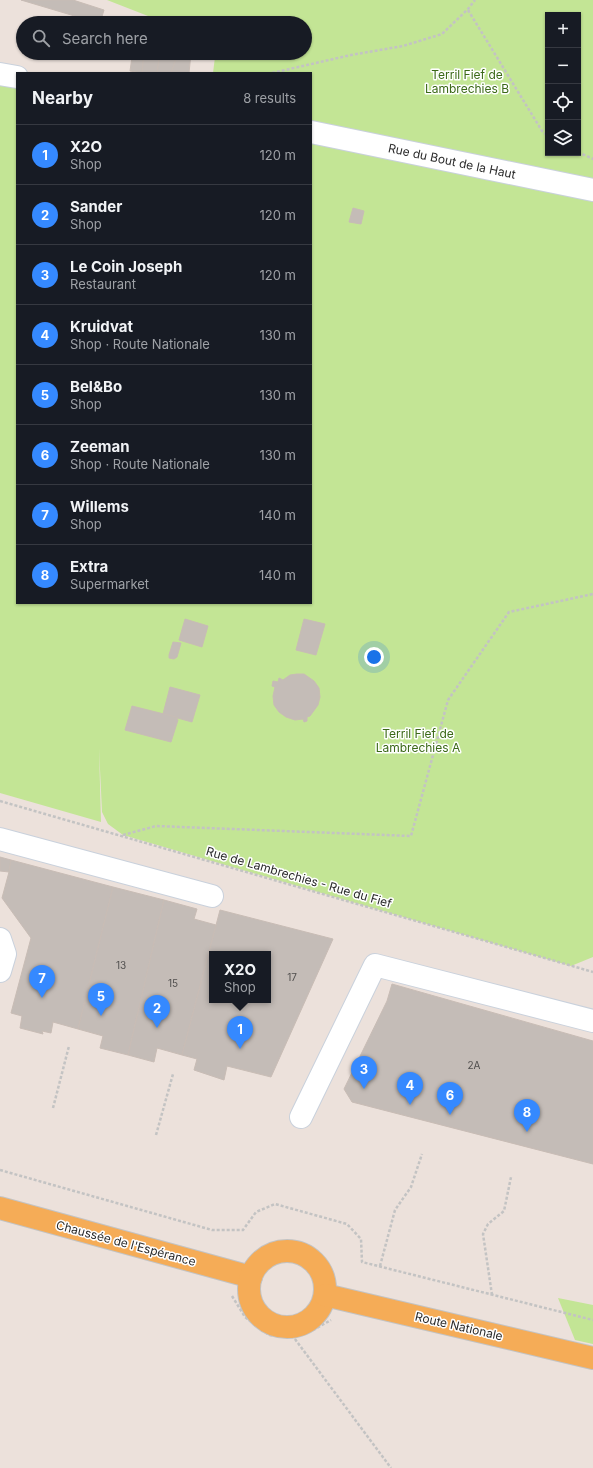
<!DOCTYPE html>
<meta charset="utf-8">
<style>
:root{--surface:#171b24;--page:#242831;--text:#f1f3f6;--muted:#9ea1a6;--line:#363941;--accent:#3589ff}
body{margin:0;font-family:Inter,sans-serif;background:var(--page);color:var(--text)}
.controls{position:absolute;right:12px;top:12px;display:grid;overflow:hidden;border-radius:0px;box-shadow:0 1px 3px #0004}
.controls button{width:36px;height:36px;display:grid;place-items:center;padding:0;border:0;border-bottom:1px solid var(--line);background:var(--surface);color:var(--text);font:20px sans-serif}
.you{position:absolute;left:374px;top:657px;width:14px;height:14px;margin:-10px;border:3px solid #fff;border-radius:50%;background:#1a73e8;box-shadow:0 0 0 6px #1a73e833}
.badge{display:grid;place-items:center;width:26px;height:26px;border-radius:50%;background:var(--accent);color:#fff;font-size:13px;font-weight:700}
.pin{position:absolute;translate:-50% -33px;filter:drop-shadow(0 1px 2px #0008)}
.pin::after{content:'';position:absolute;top:21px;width:14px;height:12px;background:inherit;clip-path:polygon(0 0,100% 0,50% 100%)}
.popup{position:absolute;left:209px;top:951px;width:62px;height:52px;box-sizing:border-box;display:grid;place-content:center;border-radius:0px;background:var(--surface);filter:drop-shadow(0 1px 3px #0005);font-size:13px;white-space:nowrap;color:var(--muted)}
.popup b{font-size:15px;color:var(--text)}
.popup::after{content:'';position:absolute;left:50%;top:100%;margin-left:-8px;border:8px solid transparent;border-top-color:var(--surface)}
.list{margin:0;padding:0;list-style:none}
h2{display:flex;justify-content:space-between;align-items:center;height:52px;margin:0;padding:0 16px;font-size:17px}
h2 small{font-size:13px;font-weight:400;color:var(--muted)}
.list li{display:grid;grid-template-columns:26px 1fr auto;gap:12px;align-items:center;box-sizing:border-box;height:60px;padding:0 16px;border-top:1px solid var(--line)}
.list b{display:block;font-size:15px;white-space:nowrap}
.list p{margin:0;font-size:13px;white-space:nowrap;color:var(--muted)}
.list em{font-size:13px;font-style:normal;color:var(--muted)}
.icon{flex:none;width:22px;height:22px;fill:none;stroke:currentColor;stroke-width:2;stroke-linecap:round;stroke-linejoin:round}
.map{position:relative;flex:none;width:593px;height:1468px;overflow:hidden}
.search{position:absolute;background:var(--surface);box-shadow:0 1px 3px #0004;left:16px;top:16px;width:296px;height:44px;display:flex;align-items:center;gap:10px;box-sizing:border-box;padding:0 14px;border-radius:22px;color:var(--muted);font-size:15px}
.panel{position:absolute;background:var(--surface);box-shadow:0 1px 3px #0004;left:16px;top:72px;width:296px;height:532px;border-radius:0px}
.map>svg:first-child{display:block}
</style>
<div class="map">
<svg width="593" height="1468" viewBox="0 0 593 1468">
<rect width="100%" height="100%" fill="#ece1db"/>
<!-- green -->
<g fill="#c3e595" fill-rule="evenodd">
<path d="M107 0H593V957L571 966 123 835 108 824 102 812 99 748 101 822 0 793V74L17 77V603H311V73H213L215 57 212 53H305V23H166ZM548 15H578V153H548Z"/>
<path d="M558 1298 593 1305V1344L575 1340Z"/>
</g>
<!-- building -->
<g fill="#c4bcb7" stroke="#c8bcb5" fill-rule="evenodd">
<path d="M21 0H73L104 10 100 23H98Z"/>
<path d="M23 48V53H47L46 59 22 53Z"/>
<path d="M127 53H144L142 73 130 71 132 57H126Z"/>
<path d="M144 53H160L157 73H142Z"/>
<path d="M160 53H178L171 73H157Z"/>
<path d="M178 53H191L189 73H171Z"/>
<path d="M353 208 364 211 361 224 349 222Z"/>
<path d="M185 619 208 626 202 647 179 640Z"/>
<path d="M304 619 325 624 316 655 296 650Z"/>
<path d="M173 642 181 643 177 657 174 659 169 658V655Z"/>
<path d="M297 674H304L314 681 319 688 320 697 318 705 310 716 307 717V721L304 722 303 719 295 720 286 717 279 712 274 705 273 696 275 687 272 686 273 681 278 682 279 678 283 680 290 675Z"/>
<path d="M170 687 200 695 192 722 163 714Z"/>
<path d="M132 706 176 717 178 720 171 742 125 730Z"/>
<path d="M0 857 11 860 9 872 0 871Z"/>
<path d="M11 860 113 887 78 1029 53 1022 51 1033 42 1031 43 1034 20 1028 22 1016 11 1013 31 938 2 898 9 872Z"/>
<path d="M113 887 164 900 128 1055 100 1048 103 1036 78 1029Z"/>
<path d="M164 900 197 909 194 919 216 925 182 1055 157 1048 154 1062 128 1055Z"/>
<path d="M220 910 333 939 271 1077 227 1066 224 1080 194 1070 197 1059 182 1055ZM212 954H268V1000H212Z"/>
<path d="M392 984 593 1041V1164L352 1102 344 1089 387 1001Z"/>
</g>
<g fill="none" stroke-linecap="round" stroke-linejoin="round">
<!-- minor casing -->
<g stroke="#c9d1dc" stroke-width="24">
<g id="minor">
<path d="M0 74 17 77"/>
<path d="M311 132 593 190"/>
<path d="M0 839 212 896"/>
<path d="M0 939 5 954 0 971"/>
<path d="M301 1117 375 965 593 1021"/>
</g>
</g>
<!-- major casing -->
<g stroke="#c3c3c3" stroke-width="24">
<g id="major">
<path d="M0 1208 251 1277"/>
<circle cx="287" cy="1289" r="38"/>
<path d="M325 1295 593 1358"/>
</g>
</g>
<!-- path -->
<g stroke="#c3c3c3" stroke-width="2.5" stroke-dasharray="3 2" stroke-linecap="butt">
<path d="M468 10 542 131 548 136"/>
<path d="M272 73 351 55 403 46 442 34 468 9 475 0"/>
<path d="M578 152 593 159"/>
<path d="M0 801 593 972"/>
<path d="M123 835 156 826 411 836 448 700 509 612 593 594"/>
<path d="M53 1108 69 1046"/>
<path d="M156 1135 173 1074"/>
<path d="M0 1170 212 1230H243L256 1212 275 1204 347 1224 361 1239 362 1262 593 1320"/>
<path d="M380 1266 395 1210 411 1187 422 1154"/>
<path d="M492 1295 483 1234 488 1224 504 1211 511 1177"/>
<path d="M232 1296 245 1317 269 1335 295 1337 315 1329 331 1320"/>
<path d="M286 1327 391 1468"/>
</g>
<!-- minor -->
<use href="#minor" stroke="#fff" stroke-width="22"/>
<!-- major -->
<use href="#major" stroke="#f5ac57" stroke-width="22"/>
</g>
<g text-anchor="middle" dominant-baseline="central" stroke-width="3" stroke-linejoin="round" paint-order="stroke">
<!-- number labels -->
<g font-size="10" fill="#504e4d">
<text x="121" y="965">13</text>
<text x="292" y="977">17</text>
<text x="173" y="983">15</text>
<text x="474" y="1065">2A</text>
</g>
<!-- park labels -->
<g font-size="12" fill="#3b6917" stroke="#fff">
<text x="467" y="74">Terril Fief de<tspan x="467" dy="14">Lambrechies B</tspan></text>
<text x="418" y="733">Terril Fief de<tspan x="418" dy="14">Lambrechies A</tspan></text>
</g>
<!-- street labels -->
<g font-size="12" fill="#2a2a2a" stroke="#fff">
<text transform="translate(452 161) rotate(12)">Rue du Bout de la Haut</text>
<text transform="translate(299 877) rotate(16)">Rue de Lambrechies - Rue du Fief</text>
<text transform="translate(126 1243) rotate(15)">Chaussée de l'Espérance</text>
<text transform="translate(459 1326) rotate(13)">Route Nationale</text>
</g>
</g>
</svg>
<div class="controls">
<button>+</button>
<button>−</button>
<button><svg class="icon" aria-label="locate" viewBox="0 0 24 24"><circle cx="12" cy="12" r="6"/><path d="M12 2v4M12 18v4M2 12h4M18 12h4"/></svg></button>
<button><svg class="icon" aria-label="layers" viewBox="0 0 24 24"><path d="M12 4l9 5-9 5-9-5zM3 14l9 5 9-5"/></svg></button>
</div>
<div class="you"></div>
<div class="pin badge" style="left:240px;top:1049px">1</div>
<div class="popup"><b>X2O</b>Shop</div>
<div class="pin badge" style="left:157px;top:1028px">2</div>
<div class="pin badge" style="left:364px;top:1089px">3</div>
<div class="pin badge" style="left:410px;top:1105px">4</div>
<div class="pin badge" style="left:101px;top:1016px">5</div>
<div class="pin badge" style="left:450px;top:1115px">6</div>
<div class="pin badge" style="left:42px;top:998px">7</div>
<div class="pin badge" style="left:527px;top:1132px">8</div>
<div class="search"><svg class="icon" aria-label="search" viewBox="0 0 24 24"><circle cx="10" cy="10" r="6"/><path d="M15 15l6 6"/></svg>Search here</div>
<section class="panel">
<h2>Nearby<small>8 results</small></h2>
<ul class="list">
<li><span class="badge">1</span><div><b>X2O</b><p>Shop</p></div><em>120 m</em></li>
<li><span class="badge">2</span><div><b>Sander</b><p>Shop</p></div><em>120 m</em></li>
<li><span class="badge">3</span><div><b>Le Coin Joseph</b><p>Restaurant</p></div><em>120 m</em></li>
<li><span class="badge">4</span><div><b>Kruidvat</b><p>Shop · Route Nationale</p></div><em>130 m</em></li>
<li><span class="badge">5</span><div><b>Bel&amp;Bo</b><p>Shop</p></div><em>130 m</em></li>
<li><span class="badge">6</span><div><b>Zeeman</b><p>Shop · Route Nationale</p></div><em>130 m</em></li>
<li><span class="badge">7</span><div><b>Willems</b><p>Shop</p></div><em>140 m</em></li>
<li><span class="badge">8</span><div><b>Extra</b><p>Supermarket</p></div><em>140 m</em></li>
</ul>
</section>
</div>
